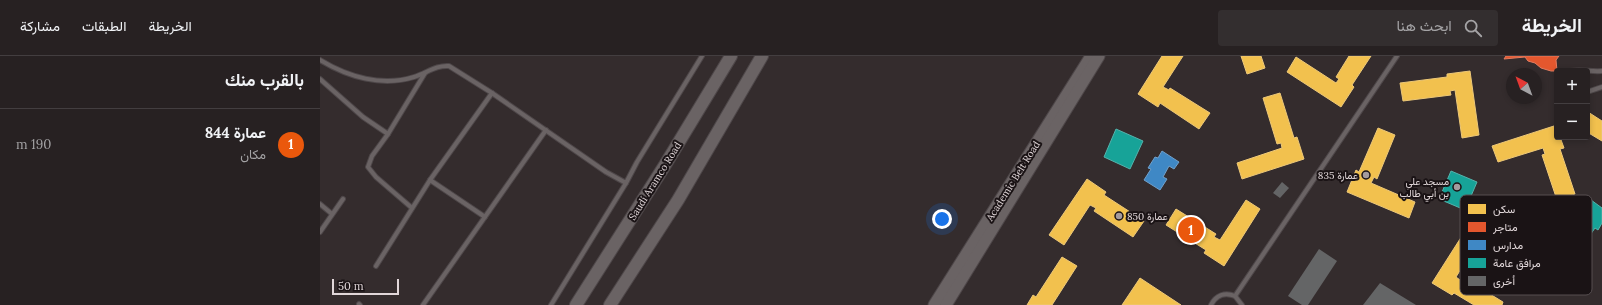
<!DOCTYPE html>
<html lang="ar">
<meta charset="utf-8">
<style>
:root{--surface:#272122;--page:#332e2f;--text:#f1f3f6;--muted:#a4a3a5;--line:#433e40;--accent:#ea580c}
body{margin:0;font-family:Lora,Vazirmatn,serif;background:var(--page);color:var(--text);direction:rtl}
.controls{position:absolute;right:12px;top:12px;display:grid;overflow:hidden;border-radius:4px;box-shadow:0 2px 6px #0003}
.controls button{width:36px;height:36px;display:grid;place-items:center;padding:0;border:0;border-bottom:1px solid var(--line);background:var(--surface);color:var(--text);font:20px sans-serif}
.compass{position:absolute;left:1186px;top:12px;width:36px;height:36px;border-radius:50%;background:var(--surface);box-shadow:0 2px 6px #0003;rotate:319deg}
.scale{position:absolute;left:12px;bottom:10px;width:67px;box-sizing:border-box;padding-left:4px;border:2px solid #e1d7d9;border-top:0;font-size:11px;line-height:14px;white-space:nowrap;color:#e1d7d9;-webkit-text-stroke:3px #1a1315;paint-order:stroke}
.you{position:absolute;left:622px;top:163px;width:14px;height:14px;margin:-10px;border:3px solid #fff;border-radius:50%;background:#1a73e8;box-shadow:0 0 0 6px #1a73e833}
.badge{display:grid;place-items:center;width:26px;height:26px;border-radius:50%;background:var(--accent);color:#fff;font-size:13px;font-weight:700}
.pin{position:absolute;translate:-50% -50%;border:2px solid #fff;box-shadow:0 1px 4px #0006}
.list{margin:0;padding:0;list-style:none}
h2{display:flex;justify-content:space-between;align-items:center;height:52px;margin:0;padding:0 16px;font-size:17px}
h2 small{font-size:13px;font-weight:400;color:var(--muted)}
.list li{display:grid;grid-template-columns:26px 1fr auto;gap:12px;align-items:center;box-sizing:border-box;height:72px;padding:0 16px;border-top:1px solid var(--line)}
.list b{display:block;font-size:15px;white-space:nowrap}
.list p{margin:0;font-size:13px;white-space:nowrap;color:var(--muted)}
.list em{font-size:13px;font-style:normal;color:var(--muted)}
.icon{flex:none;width:22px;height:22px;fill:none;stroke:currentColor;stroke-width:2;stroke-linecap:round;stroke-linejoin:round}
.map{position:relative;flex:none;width:1282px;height:249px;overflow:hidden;direction:ltr}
header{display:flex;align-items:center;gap:24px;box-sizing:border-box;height:56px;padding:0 20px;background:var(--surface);border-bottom:1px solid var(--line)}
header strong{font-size:19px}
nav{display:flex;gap:22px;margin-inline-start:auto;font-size:14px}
.search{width:280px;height:36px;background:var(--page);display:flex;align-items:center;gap:10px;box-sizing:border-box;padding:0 14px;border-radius:4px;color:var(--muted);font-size:15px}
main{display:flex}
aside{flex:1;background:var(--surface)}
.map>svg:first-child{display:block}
</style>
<header>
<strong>الخريطة</strong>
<div class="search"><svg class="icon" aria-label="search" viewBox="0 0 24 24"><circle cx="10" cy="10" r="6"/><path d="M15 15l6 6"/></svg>ابحث هنا</div>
<nav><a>الخريطة</a><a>الطبقات</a><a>مشاركة</a></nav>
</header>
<main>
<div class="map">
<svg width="1282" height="249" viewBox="0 0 1282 249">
<rect width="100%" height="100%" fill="#342c2d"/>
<!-- homes -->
<g fill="#f2c14e" stroke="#edc878">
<path d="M842 0H863L843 31 849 34 850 32 890 57 879 73 840 47 838 51 818 38Z"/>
<path d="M921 0H941L945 12 927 18Z"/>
<path d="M1029 0H1051L1032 29 1034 31 1021 51 967 16 976 1 1016 27 1019 23 1016 21Z"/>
<path d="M1150 15 1159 79 1142 82 1135 34 1130 35 1131 39 1083 45 1080 27 1127 21V18Z"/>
<path d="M960 37 974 82 977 81 984 103 922 123 917 107 962 92 961 87 957 88 943 42Z"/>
<path d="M1268 56 1282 65V85L1267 76V58Z"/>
<path d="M1237 69V81H1240L1244 92 1240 93 1255 138 1237 144 1222 99 1225 98 1223 92 1178 106 1172 90Z"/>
<path d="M1058 72 1075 79 1057 123 1054 121 1051 127 1095 146 1089 162 1027 136 1036 114 1039 116Z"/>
<path d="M767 123 786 136 784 139 824 165 813 181 774 155 776 152 770 149 744 189 729 179Z"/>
<path d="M926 144 940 153 904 210 884 197 886 194 846 169 856 153 896 178 894 181 900 184Z"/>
<path d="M1147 172 1161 181 1136 221 1140 224 1142 221 1183 246 1182 249H1154L1134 237 1132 239 1112 227Z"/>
<path d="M742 201 757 210 732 249H707L713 239 716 241Z"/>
<path d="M820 222 861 249H802Z"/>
</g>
<!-- shops -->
<path fill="#e4572e" stroke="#e37d61" d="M1186 0H1239L1236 4 1237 15H1231L1221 12 1215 7 1208 5 1205 1 1184 3Z"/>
<!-- schools -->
<path fill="#3f88c5" stroke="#70a0cb" d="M842 95 859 106 854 113 849 110 843 121 847 123 840 134 824 124 831 113 828 112 835 101 838 102Z"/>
<!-- public -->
<g fill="#17a398" stroke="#54b3ac">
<path d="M796 73 823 85 810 113 784 101Z"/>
<path d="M1131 115 1157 126 1145 154 1119 143Z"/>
<path d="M1271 144 1282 152V167L1278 174 1275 172 1268 182 1252 172 1260 161 1264 164 1270 154 1266 151Z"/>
</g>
<!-- building -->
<g fill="#646566">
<path d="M962 126 969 132 960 142 953 137Z"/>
<path d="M999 193 1017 205 988 249H982L968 240Z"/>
<path d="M1060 227 1096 249H1043Z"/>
</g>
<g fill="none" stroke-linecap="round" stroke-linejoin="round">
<!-- service casing -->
<g stroke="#4e4749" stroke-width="6">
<g id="service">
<path d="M0 4C28 21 62 31 94 21 107 17 116 9 129 10L172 37 286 116 306 127 317 106 382 0"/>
<path d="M1250 15C1261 13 1271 16 1282 15"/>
<path d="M0 23 43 61 68 78 52 100 48 111 56 121 92 152"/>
<path d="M1267 36 1282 31"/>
<path d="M68 78 105 17"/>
<path d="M110 124 165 161"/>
<path d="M0 148 12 158"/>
<path d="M0 176 23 143"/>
<path d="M56 210 110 124 172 37"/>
<path d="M915 240 1077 0"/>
<path d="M39 248 40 249"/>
<path d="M103 249 226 74"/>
<path d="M231 249 306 127"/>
<path d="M891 249C896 239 905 236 915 240L922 249"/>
</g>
</g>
<!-- tertiary casing -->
<g stroke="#4e4749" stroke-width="13">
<g id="tertiary">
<path d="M614 249 771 0"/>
<path d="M626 249 779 0"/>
</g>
</g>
<!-- secondary casing -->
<g stroke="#4e4749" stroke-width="14">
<g id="secondary">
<path d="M256 249 345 109 411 0"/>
<path d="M290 249 358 144 442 0"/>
</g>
</g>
<!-- service -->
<use href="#service" stroke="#6a6364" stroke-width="4"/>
<!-- tertiary -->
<use href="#tertiary" stroke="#6a6364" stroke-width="11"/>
<!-- secondary -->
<use href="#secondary" stroke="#6a6364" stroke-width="12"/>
</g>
<!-- markers -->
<g fill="#a49b9d" stroke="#1a1315" stroke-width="1.5">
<circle cx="1046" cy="119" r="4"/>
<circle cx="1137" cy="131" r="4"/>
<circle cx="799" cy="160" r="4"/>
</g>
<g text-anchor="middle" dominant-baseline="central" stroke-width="4" stroke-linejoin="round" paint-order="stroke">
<!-- poi labels -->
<g font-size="10" fill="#e1d7d9" stroke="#1a1315" text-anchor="end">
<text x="1038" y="119">عمارة 835</text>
<text x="1129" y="125">مسجد علي<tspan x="1129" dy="12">بن أبي طالب</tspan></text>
<text x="807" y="160" text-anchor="start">عمارة 850</text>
</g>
<!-- street labels -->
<g font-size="10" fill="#e1d7d9" stroke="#1a1315">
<text transform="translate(335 125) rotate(-58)">Saudi Aramco Road</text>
<text transform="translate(693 125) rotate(-58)">Academic Belt Road</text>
</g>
</g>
<!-- legend -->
<rect x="1140" y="139" width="132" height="100" rx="6" fill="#1a1315" stroke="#564e50" stroke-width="1"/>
<rect x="1148" y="148" width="18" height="10" fill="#f2c14e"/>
<rect x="1148" y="166" width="18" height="10" fill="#e4572e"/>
<rect x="1148" y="184" width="18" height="10" fill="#3f88c5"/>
<rect x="1148" y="202" width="18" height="10" fill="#17a398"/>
<rect x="1148" y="220" width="18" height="10" fill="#646566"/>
<g font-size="11" fill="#e1d7d9">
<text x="1173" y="157">سكن</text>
<text x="1173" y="175">متاجر</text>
<text x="1173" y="193">مدارس</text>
<text x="1173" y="211">مرافق عامة</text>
<text x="1173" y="229">أخرى</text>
</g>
</svg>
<div class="controls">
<button>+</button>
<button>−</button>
</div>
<svg class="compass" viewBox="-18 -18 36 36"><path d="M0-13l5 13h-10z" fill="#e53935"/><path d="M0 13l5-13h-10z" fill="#a4a3a5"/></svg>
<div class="scale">50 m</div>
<div class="you"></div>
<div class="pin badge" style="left:871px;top:174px">1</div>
</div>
<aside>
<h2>بالقرب منك<small></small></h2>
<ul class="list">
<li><span class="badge">1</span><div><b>عمارة 844</b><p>مكان</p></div><em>190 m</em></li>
</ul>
</aside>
</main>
